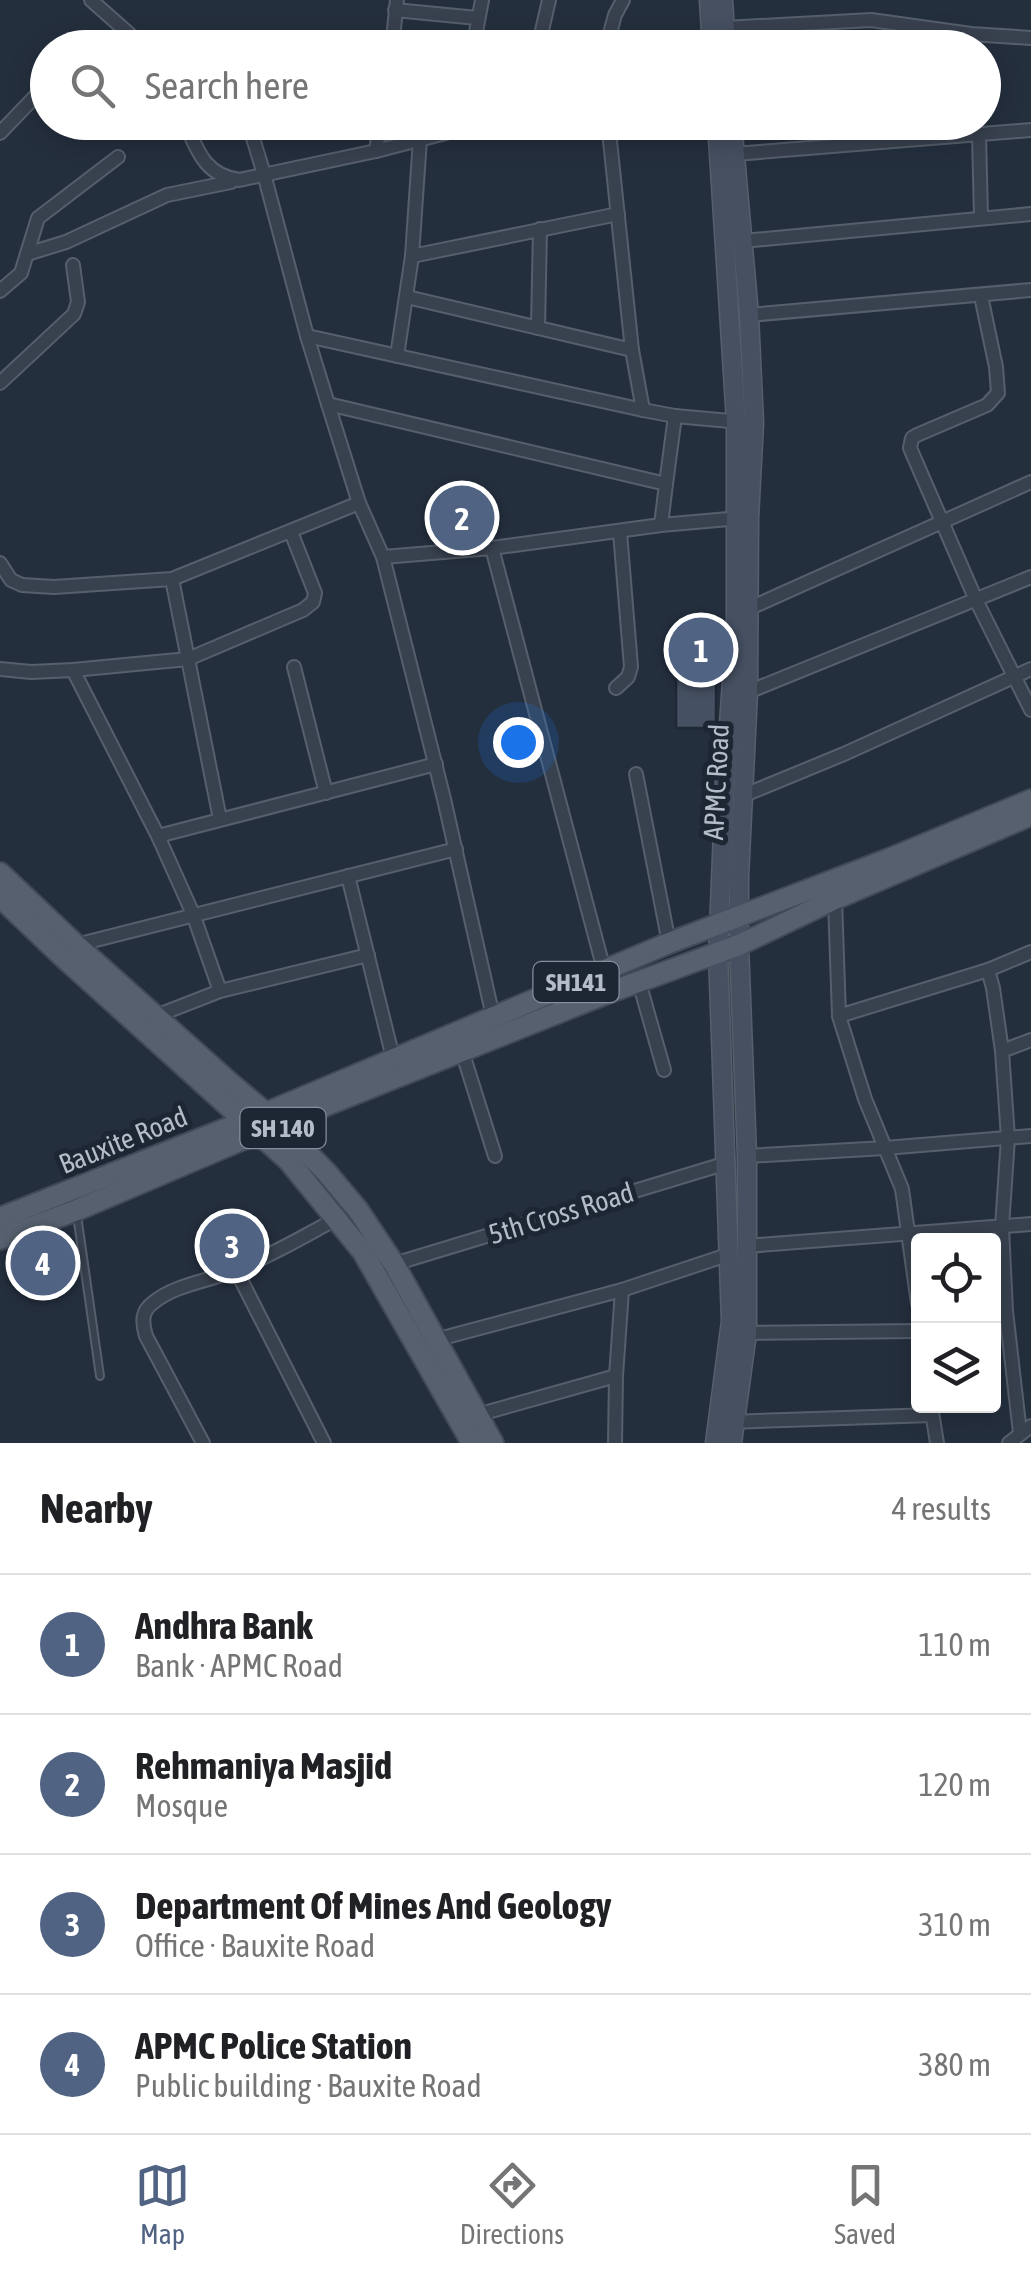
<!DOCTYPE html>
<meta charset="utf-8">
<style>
:root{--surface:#fff;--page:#f2f2f2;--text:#202124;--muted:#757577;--line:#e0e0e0;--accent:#506383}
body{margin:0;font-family:"Asap Condensed",sans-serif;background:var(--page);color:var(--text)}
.controls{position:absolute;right:30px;bottom:30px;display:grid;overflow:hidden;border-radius:10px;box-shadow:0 5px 25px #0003}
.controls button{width:90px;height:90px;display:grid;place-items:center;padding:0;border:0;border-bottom:2px solid var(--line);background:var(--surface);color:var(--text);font:50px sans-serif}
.you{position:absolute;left:518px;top:742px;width:35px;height:35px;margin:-25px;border:8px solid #fff;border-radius:50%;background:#1a73e8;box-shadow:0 0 0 15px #1a73e833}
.badge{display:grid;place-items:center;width:65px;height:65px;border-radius:50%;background:var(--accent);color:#fff;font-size:32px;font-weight:700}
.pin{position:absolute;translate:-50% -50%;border:5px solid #fff;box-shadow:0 2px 10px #0006}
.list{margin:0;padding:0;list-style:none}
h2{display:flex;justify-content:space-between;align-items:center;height:130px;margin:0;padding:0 40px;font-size:42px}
h2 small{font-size:32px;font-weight:400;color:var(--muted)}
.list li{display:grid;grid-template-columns:65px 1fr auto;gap:30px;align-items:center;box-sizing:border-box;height:140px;padding:0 40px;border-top:2px solid var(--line)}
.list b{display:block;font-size:38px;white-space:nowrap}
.list p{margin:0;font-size:32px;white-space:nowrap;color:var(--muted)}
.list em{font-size:32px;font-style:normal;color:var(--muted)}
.icon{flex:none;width:55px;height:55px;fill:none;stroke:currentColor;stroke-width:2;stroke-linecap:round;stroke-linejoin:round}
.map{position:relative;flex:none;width:1031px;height:1443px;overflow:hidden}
.search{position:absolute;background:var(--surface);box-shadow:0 5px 25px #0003;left:30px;right:30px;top:30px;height:110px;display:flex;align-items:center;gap:25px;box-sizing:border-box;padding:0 35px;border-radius:55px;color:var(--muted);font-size:38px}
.sheet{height:690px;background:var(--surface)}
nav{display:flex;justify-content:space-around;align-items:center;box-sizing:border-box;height:140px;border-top:2px solid var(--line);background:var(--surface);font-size:28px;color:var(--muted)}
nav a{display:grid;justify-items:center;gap:5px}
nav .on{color:var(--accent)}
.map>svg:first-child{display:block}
</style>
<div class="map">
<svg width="1031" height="1443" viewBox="0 0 1031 1443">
<rect width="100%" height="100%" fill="#242f3e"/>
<!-- building -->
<rect fill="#455162" stroke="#1f2835" stroke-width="2.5" x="676" y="652" width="40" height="76"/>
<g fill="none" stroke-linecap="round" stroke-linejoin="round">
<!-- lane casing -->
<g stroke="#565f6c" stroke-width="10">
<path id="lane" d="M77 1215 100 1376"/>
</g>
<!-- street casing -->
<g stroke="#565f6c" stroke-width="16">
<g id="street">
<path d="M91 0 145 48"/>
<path d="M395 10 477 18"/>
<path d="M724 28 871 20 971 34 1031 38"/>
<path d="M216 48 347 40 407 48"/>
<path d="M392 48 397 0"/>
<path d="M473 48 482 0"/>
<path d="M538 48 549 0"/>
<path d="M606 48 615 15 623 0"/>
<path d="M185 122C198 152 205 175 239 180L376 151 488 122"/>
<path d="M248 122 264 174 307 336 328 404 359 503 383 557 444 799 494 1021"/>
<path d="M608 122 632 350 643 410"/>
<path d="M0 133 48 83"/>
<path d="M979 135 981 217"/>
<path d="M376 151 380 122"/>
<path d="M735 154 1031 130"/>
<path d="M743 241 1031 214"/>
<path d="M27 254 66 242 167 195 231 182"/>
<path d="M412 256 618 214"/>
<path d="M0 291 21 273 38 218 118 157"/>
<path d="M981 296 996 367 998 393 987 405 917 435 912 438 910 448 976 600 1031 710"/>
<path d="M407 297 632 350"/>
<path d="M749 315 1031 290"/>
<path d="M538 328 540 229"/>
<path d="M307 336 643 410 675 416 741 422"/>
<path d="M397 356 412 256 420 139"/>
<path d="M0 383 74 314 78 302 73 265"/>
<path d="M328 404 666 484 661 525 740 518"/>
<path d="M666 484 675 416"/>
<path d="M492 548 604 970"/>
<path d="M383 557 492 548 661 525"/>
<path d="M0 563 11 580 22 585 54 587 172 579 359 503"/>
<path d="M172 579 220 819"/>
<path d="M750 608 1031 482"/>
<path d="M294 667 326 793"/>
<path d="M0 669 31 672 73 670 188 659 303 610 313 602 315 593 291 532"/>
<path d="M73 670 158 836 193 914 220 991"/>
<path d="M616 688 628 677 631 667 620 532"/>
<path d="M748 692 1031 577"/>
<path d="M636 774 669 943"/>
<path d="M742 796 844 754 1031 669"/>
<path d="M158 836 436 764"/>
<path d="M348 876 393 1058"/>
<path d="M835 899 839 1016 988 970 993 988 1002 1051 1031 1040"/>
<path d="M76 945 456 849"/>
<path d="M988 970 1031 952"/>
<path d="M639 982 664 1070"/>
<path d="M156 1016 220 991 368 955"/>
<path d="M839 1016 865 1099 902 1189 918 1304"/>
<path d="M462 1051 495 1156"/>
<path d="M1002 1051 1008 1138 1002 1227 1006 1311 1020 1433"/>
<path d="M747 1156 885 1148 1031 1136"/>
<path d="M746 1246 1031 1224"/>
<path d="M394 1264 727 1163"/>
<path d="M236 1270 324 1443"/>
<path d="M747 1333 918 1331"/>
<path d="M435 1340 622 1290 730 1254"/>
<path d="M931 1406 937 1443"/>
<path d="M477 1415 616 1376"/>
<path d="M729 1422 932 1415"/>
<path d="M203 1443 146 1336C142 1322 141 1311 154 1302 175 1285 208 1281 233 1271 269 1257 304 1236 338 1218"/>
<path d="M615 1443 616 1376 622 1290"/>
<path d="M1009 1443 1031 1426"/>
</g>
</g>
<!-- secondary casing -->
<g stroke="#565f6c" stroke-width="21">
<g id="secondary">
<path d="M709 0 712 48"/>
<path d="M723 0 726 48"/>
<path d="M715 1443 731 1321 718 953 725 783 736 623V421L717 122"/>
<path d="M732 1443 747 1333V1156L739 945V877L748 692 749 518 754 423 749 315 732 122"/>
</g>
</g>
<!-- primary casing -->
<g stroke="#414a57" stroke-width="24">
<g id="primary">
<path d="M0 873 76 945 230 1083 279 1124 327 1173 358 1210 394 1264 493 1443"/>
<path d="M0 897 61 955 288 1160 363 1252 472 1443"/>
<path d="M0 1218 266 1113 669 943 889 859 1031 800"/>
<path d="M0 1239 77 1210 279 1124 605 994 739 945 835 899 1031 815"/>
</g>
</g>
<!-- lane -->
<use href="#lane" stroke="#38414e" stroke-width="6"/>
<!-- street -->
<use href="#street" stroke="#38414e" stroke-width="12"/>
<!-- secondary -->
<use href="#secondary" stroke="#465061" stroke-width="18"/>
<!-- primary -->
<use href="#primary" stroke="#56606e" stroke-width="20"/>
</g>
<g text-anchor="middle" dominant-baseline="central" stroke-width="10" stroke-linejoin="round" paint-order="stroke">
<!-- shield labels -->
<g fill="#1d2633" stroke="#878f9c" stroke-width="2.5">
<rect x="533.5" y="962" width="85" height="40" rx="8"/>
<rect x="240.5" y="1108" width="85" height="40" rx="8"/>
</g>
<g font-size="25" font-weight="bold" fill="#b4bcc9">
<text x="576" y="982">SH141</text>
<text x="283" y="1128">SH 140</text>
</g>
<!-- street labels -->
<g font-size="28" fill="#b4bcc9" stroke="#1d2633">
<text transform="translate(716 782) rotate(-87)">APMC Road</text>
<text transform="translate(123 1140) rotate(-22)">Bauxite Road</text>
<text transform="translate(561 1213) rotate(-17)">5th Cross Road</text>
</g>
</g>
</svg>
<div class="controls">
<button><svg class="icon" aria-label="locate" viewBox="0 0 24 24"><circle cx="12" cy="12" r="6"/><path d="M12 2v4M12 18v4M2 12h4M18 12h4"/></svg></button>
<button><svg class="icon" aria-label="layers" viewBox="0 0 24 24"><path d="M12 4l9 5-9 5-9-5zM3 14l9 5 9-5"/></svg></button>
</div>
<div class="you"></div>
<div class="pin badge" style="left:701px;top:650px">1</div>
<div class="pin badge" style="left:462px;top:518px">2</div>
<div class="pin badge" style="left:232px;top:1246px">3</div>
<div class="pin badge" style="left:43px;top:1263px">4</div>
<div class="search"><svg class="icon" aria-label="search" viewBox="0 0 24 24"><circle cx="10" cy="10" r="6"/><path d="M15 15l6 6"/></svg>Search here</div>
</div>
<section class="sheet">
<h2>Nearby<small>4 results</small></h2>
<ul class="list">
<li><span class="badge">1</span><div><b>Andhra Bank</b><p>Bank · APMC Road</p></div><em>110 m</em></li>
<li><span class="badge">2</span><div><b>Rehmaniya Masjid</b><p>Mosque</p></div><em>120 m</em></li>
<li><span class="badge">3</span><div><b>Department Of Mines And Geology</b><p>Office · Bauxite Road</p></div><em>310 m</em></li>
<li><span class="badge">4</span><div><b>APMC Police Station</b><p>Public building · Bauxite Road</p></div><em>380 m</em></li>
</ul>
</section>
<nav>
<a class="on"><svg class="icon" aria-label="map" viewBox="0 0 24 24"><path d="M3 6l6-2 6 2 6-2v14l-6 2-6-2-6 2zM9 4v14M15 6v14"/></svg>Map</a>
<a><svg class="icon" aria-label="directions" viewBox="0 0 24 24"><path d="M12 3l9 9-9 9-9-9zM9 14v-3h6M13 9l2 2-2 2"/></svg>Directions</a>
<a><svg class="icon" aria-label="saved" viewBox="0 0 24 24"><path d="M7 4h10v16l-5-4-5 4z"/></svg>Saved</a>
</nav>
